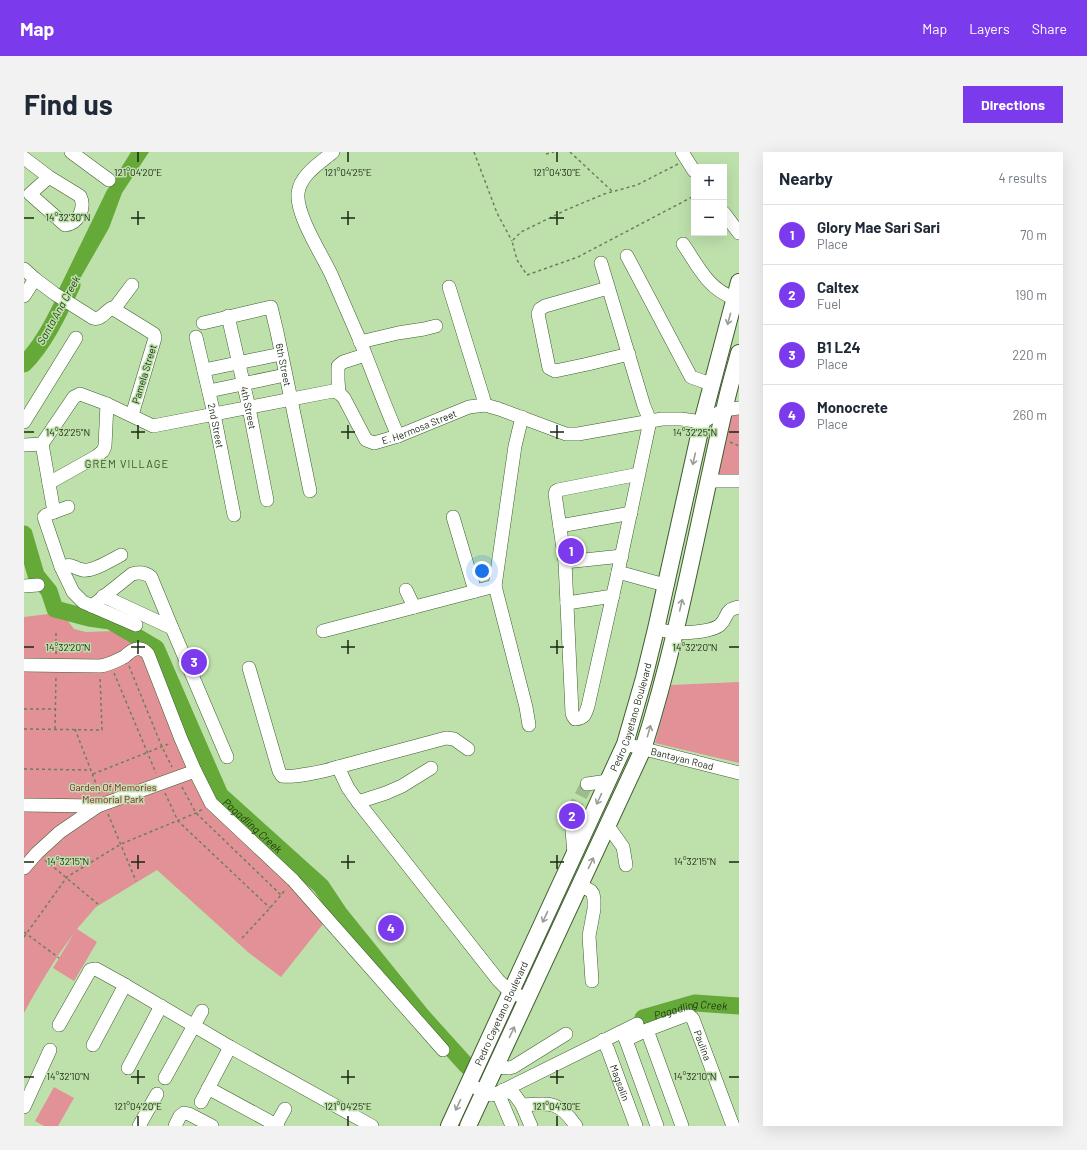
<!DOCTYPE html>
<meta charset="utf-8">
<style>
:root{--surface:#fff;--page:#f2f2f3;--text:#1f2937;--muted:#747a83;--line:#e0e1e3;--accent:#7c3aed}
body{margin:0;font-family:Barlow,sans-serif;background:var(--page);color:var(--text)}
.controls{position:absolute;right:12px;top:12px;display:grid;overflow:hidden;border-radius:0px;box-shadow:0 4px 16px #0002}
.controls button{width:36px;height:36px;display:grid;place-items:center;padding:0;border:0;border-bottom:1px solid var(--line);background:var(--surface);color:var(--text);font:20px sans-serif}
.you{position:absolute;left:458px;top:419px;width:14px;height:14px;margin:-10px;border:3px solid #fff;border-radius:50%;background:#1a73e8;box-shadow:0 0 0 6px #1a73e833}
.badge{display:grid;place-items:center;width:26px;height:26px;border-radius:50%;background:var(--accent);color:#fff;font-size:13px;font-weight:700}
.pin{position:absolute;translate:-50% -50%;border:2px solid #fff;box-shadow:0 1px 4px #0006}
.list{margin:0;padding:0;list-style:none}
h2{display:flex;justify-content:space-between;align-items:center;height:52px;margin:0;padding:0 16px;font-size:17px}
h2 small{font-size:13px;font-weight:400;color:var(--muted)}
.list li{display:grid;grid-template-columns:26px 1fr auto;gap:12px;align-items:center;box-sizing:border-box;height:60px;padding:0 16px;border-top:1px solid var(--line)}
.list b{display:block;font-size:15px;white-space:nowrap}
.list p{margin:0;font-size:13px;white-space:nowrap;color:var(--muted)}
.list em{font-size:13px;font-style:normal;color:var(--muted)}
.map{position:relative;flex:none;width:715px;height:974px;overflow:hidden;border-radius:0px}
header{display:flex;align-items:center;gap:24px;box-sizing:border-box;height:56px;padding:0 20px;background:var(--accent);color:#fff}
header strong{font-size:19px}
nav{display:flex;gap:22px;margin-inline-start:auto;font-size:14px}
.intro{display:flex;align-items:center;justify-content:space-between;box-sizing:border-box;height:96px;padding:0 24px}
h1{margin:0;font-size:28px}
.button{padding:10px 18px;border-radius:0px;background:var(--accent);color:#fff;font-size:14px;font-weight:700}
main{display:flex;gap:24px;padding:0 24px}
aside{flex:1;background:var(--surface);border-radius:0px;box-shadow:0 4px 16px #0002}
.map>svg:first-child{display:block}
</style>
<header>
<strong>Map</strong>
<nav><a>Map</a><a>Layers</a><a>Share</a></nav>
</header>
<div class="intro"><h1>Find us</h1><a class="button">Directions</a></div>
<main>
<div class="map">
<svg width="715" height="974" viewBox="0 0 715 974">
<rect width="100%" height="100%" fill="#bee1ac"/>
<!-- green -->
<g fill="#e29197">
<path d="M715 259V335H690L707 261Z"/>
<path d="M32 461 43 468 50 477 62 480 89 479 104 485 130 503 187 646 281 730 307 762 257 825 225 801 133 718 72 755 53 777 73 790 50 829 29 816 50 781C31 807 15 833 0 861V465Z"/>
<path d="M715 530V611L631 591 647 533Z"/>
<path d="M30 935 50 946 34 974H20L11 969Z"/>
</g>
<!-- water -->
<path fill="#65a938" d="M107 0H125L98 41 85 76 45 146 34 139 82 40Z"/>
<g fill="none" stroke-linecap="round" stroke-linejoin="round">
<!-- river -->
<g stroke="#65a938" stroke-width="17">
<path d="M0 212C21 191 35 160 48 133"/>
<path id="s1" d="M0 382 12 423 25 439 31 457 65 466 86 469 132 496 196 643 297 734 315 761 398 864 443 914"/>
<path id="s2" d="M619 866 671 851 715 854"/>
</g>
<!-- minor-tunnel -->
<path stroke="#9dbc8d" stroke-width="13" stroke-dasharray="13 6" stroke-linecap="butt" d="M548 661 563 632"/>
<!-- minor casing -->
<g stroke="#3f5d2e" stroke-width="14">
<g id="minor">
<path d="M47 0 85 28"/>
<path d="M309 0C296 11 276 23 274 41 272 63 297 101 307 122 317 145 327 168 337 191 349 222 361 254 374 284"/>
<path d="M658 0 670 19"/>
<path d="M0 6 25 25 56 44C62 56 54 72 41 73L6 42 25 25"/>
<path d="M700 61 715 81"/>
<path d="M659 92C674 114 684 137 710 146"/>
<path d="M603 104 667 225 687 232"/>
<path d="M577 111 620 254 626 269 594 420 564 554C561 563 561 566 551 567L549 564 548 561 541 410 531 342 532 339 534 338 615 322"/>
<path d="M0 117 11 127 31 142 69 166C77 169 81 159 88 156L130 182 131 186 108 263"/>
<path d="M425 135 459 245 461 253"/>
<path d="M584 136 521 154 516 157 514 162 525 216 531 219 564 212 605 202"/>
<path d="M0 144 11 127"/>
<path d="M90 157 108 133"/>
<path id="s3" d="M204 164 225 256 243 348"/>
<path id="s4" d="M179 171 247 155 248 159 253 180 286 339"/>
<path id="s5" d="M172 185 190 262 210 363"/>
<path d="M336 190 374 181 400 177 412 174"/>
<path d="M180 218 257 202"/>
<path d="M185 239 261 223"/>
<path d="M315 241 314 228V214L319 210 341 203"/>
<path d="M0 270 52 186"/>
<path id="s6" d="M18 292 50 245 56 242 83 252 129 274 309 239 315 241 320 246 342 288 350 291 374 284 445 255 461 253 475 257 542 282H554L638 267H657L678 270 700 258 715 256"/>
<path d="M18 292 30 360"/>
<path d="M0 293 18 292"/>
<path d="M684 329H715"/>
<path d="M25 331 73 304 79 299 81 294 83 252"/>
<path d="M44 355 22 363 20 365 37 415 49 440 59 450 112 473"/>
<path d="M429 365 451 439"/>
<path d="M536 374 607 361"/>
<path d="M541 410 598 404"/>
<path d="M37 415C49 411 48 416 59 418 69 420 87 408 97 403"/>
<path d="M594 420 641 433"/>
<path d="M0 434 14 433"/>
<path d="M471 434 491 294 498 265"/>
<path d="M382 438 390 455"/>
<path d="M79 444 148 476"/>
<path d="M543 451 589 444"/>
<path d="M68 454 108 422C115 420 121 420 127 425L148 476 203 605"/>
<path d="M632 477C651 481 659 482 679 479 685 478 691 477 696 473 705 465 699 458 715 455"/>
<path d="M299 479 471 434 502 555 505 573"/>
<path d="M0 513 76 514C85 513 92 509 100 505 104 502 108 497 113 497 118 496 121 499 124 502L157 587 171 619 187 651 269 728 419 898"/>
<path d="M225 516 255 619 258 624C269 626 302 619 314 615"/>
<path id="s7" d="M601 592 715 621"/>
<path d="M444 597 430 587 422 586 314 615 324 636 334 650 474 828 486 840 504 847"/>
<path d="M563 632 584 629"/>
<path d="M334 650 362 641 378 634 407 616"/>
<path d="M0 653 74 654 171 619"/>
<path d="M548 661 547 668 550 701"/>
<path d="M584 674 599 695 602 713"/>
<path d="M0 716 13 701 36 680 74 654"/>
<path d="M556 733 567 739 569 742 570 747V757L565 784 568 829"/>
<path d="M35 873 64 822 66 818 72 817 101 833 206 895 348 974"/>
<path d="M623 878 658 974"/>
<path d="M599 880 633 974"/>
<path id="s8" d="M579 888 584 898 612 974"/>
<path id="s9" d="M602 888 623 878 660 864H666L669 867 709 974"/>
<path d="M69 893 101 833"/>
<path d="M472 915 485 916 489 915 542 882"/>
<path d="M104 916 137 854"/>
<path d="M141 926 178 859"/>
<path d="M444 932 467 943 474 941 613 872"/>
<path d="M184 936 254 974"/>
<path d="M479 938 490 942 498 953 507 974"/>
<path d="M474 941 488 974"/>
<path d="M177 950 206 895"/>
<path d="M498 953C527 951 535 949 552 974"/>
<path d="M0 955 26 898"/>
<path d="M252 973 261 957"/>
<path d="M115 974 133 942"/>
<path d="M151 974 156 964 160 961 165 962 188 974"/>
</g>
</g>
<!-- major casing -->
<g stroke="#3f5d2e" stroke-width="18">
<g id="major">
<path id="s10" d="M425 974 601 592 620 526 632 477 678 270 715 130"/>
<path d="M444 974 619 597C654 487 674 372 700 259 704 239 710 220 715 201"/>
</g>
</g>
<!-- path -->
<g stroke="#69805c" stroke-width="1.5" stroke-dasharray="3 3" stroke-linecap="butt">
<path d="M450 0 473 61 488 89"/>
<path d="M546 0 589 40"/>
<path d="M522 2 530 0"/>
<path d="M654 12 613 33 580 42 542 58 497 80 488 89 493 108 503 123 554 105 670 44"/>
<path d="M706 290 715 294"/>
<path d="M32 502V480"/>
<path d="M105 514 138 595 148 615"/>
<path d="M90 521 132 621"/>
<path d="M0 557H31"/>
<path d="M0 577 78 578 76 524"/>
<path d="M31 577 32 525"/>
<path d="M51 577 76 642"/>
<path d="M0 617 67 618"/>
<path d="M69 622 147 591"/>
<path d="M158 635 172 661 257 743"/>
<path d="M141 641 154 669 246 756"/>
<path d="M84 662 112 729"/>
<path d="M21 708 75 753"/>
<path d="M0 780 35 806"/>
<path d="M0 785 43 725 97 692 172 661 179 657"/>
<path d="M218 786 246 756 262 737"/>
</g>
<!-- minor -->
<use href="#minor" stroke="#fff" stroke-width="13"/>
<!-- major -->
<use href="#major" stroke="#fff" stroke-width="16"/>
</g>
<!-- one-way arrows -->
<defs><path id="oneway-shaft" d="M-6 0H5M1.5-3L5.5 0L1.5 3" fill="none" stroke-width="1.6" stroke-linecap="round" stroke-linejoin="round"/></defs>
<g stroke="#989e95">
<use href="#oneway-shaft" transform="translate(705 167) rotate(105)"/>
<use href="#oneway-shaft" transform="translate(670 307) rotate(103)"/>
<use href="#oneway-shaft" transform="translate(657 453) rotate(-77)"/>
<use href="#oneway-shaft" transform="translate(625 579) rotate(-74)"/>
<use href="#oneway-shaft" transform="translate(575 647) rotate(115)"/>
<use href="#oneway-shaft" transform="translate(567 711) rotate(-65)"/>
<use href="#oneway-shaft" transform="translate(521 765) rotate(115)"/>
<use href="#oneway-shaft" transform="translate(488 880) rotate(-65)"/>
<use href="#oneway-shaft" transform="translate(434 953) rotate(115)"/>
</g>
<!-- ticks -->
<path fill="none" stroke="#1a2713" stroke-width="1.5" d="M114 0V10M324 0V10M533 0V10M114 59V73M324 59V73M533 59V73M0 66H10M107 66H121M317 66H331M526 66H540M114 273V287M324 273V287M533 273V287M0 280H10M107 280H121M317 280H331M526 280H540M705 280H715M114 488V502M324 488V502M533 488V502M0 495H10M107 495H121M317 495H331M526 495H540M705 495H715M114 703V717M324 703V717M533 703V717M0 710H10M107 710H121M317 710H331M526 710H540M705 710H715M114 918V932M324 918V932M533 918V932M0 925H10M107 925H121M317 925H331M526 925H540M705 925H715M114 964V974M324 964V974M533 964V974"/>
<g text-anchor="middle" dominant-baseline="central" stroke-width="3" stroke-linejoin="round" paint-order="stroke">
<!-- street labels -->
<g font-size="10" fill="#1a2713" stroke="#bee1ac">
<text stroke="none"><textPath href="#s4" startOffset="129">6th Street</textPath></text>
<text transform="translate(120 222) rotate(-73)">Pamela Street</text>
<text stroke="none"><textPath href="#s3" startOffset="94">4th Street</textPath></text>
<text stroke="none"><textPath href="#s5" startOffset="91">2nd Street</textPath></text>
<text stroke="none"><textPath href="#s6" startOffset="444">E. Hermosa Street</textPath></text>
<text stroke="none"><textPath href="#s10" startOffset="448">Pedro Cayetano Boulevard</textPath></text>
<text stroke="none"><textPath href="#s7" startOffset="59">Bantayan Road</textPath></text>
<text stroke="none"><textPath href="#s10" startOffset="124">Pedro Cayetano Boulevard</textPath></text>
<text stroke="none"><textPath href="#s9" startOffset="101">Paulina</textPath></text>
<text stroke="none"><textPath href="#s8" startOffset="46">Magsalin</textPath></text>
</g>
<!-- park labels -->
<g font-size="10" fill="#8e1631" stroke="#bee1ac">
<text x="89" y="635">Garden Of Memories<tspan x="89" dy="12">Memorial Park</tspan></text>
</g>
<!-- water labels -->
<g font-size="11" font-style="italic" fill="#1f3a0d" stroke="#bee1ac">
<text transform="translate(34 158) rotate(-61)">Santa Ana Creek</text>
<text stroke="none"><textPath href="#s1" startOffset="397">Pagadling Creek</textPath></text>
<text stroke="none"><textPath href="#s2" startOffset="49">Pagadling Creek</textPath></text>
</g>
<!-- neighbourhood labels -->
<g font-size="11" letter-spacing="1" fill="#385627" stroke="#bee1ac">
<text x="103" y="311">GREM VILLAGE</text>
</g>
</g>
<g font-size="10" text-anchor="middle" fill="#1a2713" stroke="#bee1ac" stroke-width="3" stroke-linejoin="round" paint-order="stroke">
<text x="114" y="24">121°04'20"E</text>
<text x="324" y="24">121°04'25"E</text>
<text x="533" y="24">121°04'30"E</text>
<text x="44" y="69">14°32'30"N</text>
<text x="44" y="284">14°32'25"N</text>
<text x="671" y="284">14°32'25"N</text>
<text x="44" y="499">14°32'20"N</text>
<text x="671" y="499">14°32'20"N</text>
<text x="44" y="713">14°32'15"N</text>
<text x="671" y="713">14°32'15"N</text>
<text x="44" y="928">14°32'10"N</text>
<text x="671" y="928">14°32'10"N</text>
<text x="114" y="958">121°04'20"E</text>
<text x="324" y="958">121°04'25"E</text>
<text x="533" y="958">121°04'30"E</text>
</g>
</svg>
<div class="controls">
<button>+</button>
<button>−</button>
</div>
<div class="you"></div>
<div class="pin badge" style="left:547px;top:399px">1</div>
<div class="pin badge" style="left:548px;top:664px">2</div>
<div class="pin badge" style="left:170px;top:510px">3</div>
<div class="pin badge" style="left:367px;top:776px">4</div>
</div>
<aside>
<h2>Nearby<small>4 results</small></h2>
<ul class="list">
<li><span class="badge">1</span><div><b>Glory Mae Sari Sari</b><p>Place</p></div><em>70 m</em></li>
<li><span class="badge">2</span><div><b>Caltex</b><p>Fuel</p></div><em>190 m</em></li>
<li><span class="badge">3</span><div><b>B1 L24</b><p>Place</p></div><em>220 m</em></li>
<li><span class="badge">4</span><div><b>Monocrete</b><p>Place</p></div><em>260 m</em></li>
</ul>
</aside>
</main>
